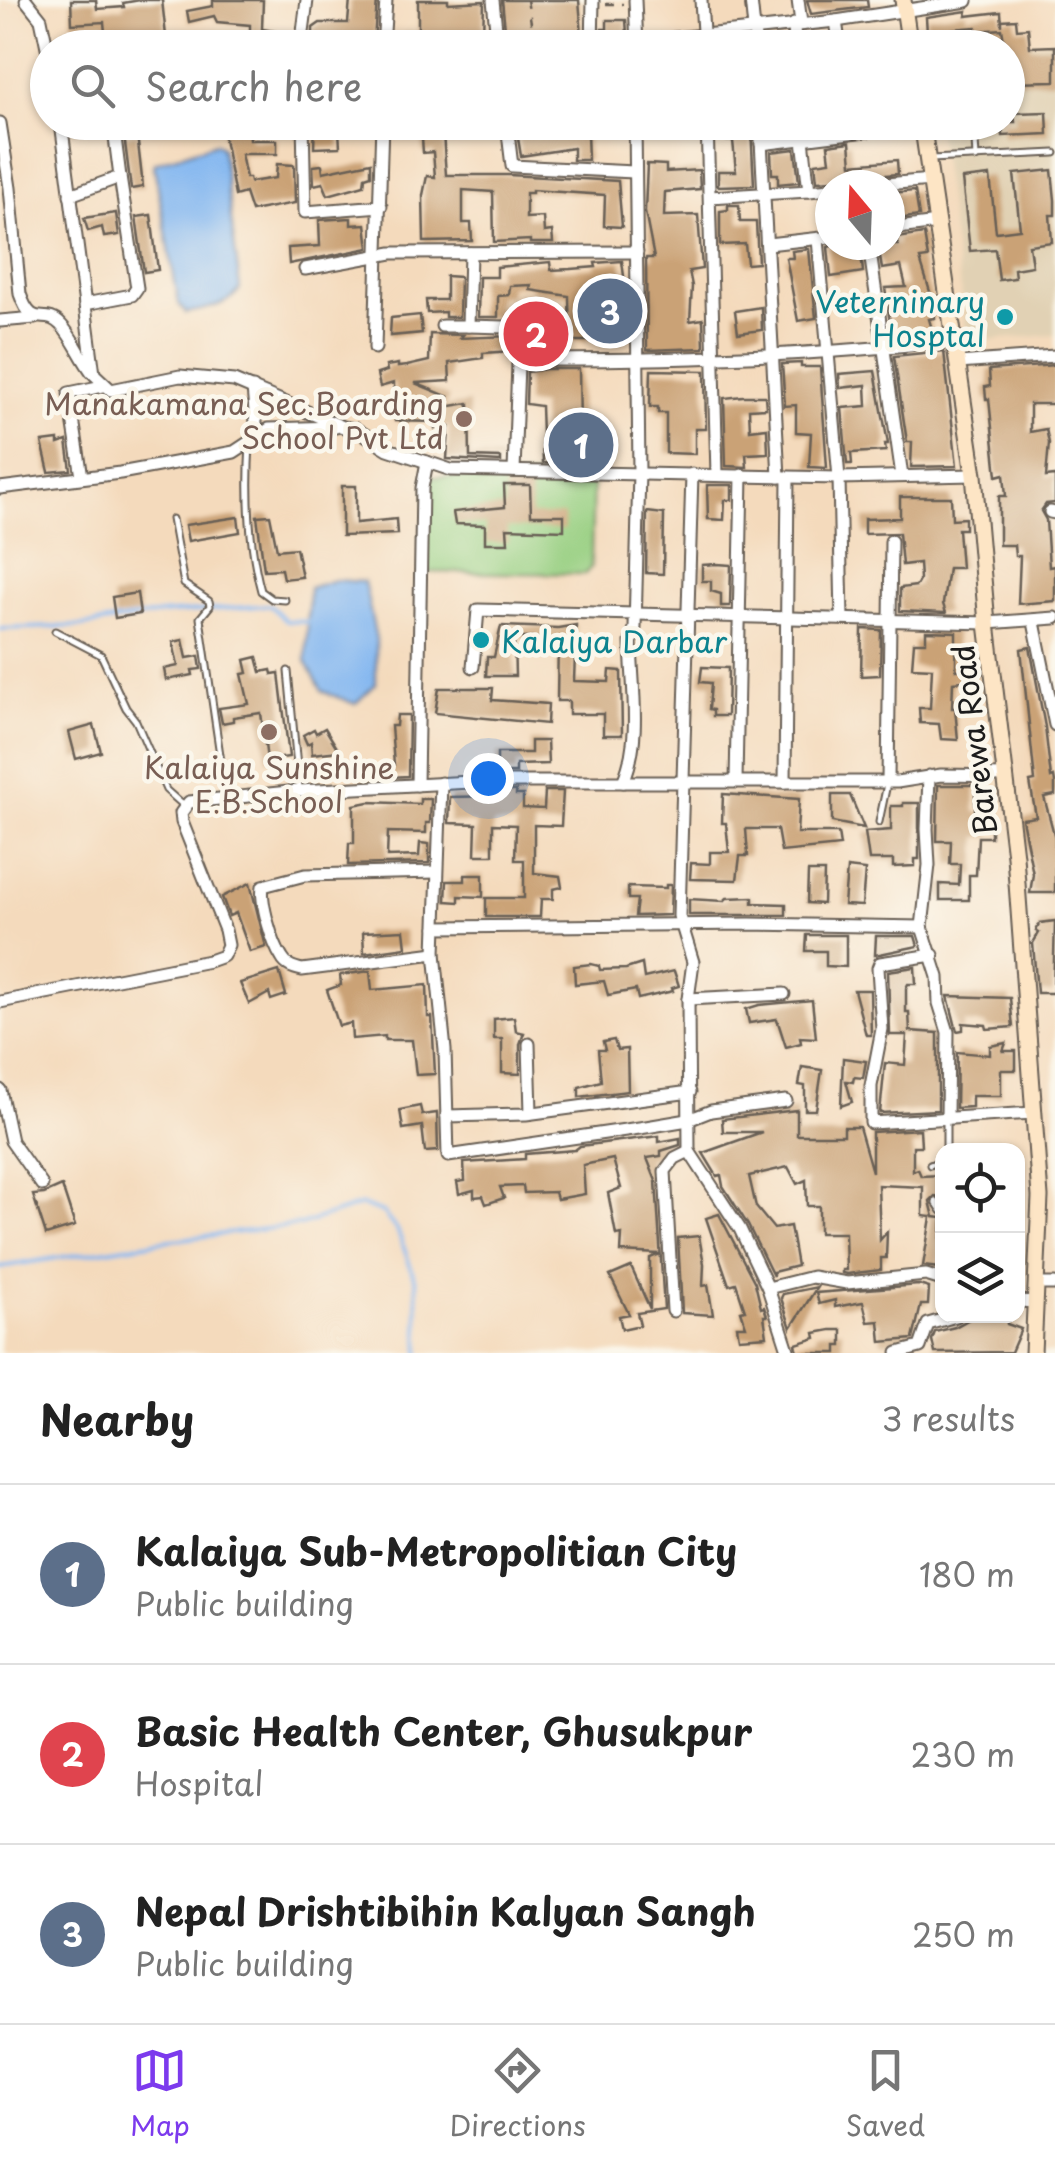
<!DOCTYPE html>
<style>
:root{--surface:#fff;--page:#f2f2f2;--text:#222;--muted:#767676;--line:#e0e0e0;--accent:#7c3aed}
body{margin:0;font-family:"Playpen Sans",sans-serif;background:var(--page);color:var(--text)}
.controls{position:absolute;right:30px;bottom:30px;display:grid;overflow:hidden;border-radius:20px;box-shadow:0 2px 8px #0004}
.controls button{width:90px;height:90px;display:grid;place-items:center;padding:0;border:0;border-bottom:2px solid var(--line);background:var(--surface);color:var(--text);font:50px sans-serif}
.compass{position:absolute;left:815px;top:170px;width:90px;height:90px;border-radius:50%;background:var(--surface);box-shadow:0 2px 8px #0004;rotate:341deg}
.you{position:absolute;left:488px;top:778px;width:35px;height:35px;margin:-25px;border:8px solid #fff;border-radius:50%;background:#1a73e8;box-shadow:0 0 0 15px #1a73e833}
.badge{display:grid;place-items:center;width:65px;height:65px;border-radius:50%;background:var(--accent);color:#fff;font-size:32px;font-weight:700}
.pin{position:absolute;translate:-50% -50%;border:5px solid #fff;box-shadow:0 2px 10px #0006}
.list{margin:0;padding:0;list-style:none}
h2{display:flex;justify-content:space-between;align-items:center;height:130px;margin:0;padding:0 40px;font-size:42px}
h2 small{font-size:32px;font-weight:400;color:var(--muted)}
.list li{display:grid;grid-template-columns:65px 1fr auto;gap:30px;align-items:center;box-sizing:border-box;height:180px;padding:0 40px;border-top:2px solid var(--line)}
.list b{display:block;font-size:38px;white-space:nowrap}
.list p{margin:0;font-size:32px;white-space:nowrap;color:var(--muted)}
.list em{font-size:32px;font-style:normal;color:var(--muted)}
.icon{flex:none;width:55px;height:55px;fill:none;stroke:currentColor;stroke-width:2;stroke-linecap:round;stroke-linejoin:round}
.map{position:relative;flex:none;width:1055px;height:1353px;overflow:hidden}
.search{position:absolute;background:var(--surface);box-shadow:0 2px 8px #0004;left:30px;right:30px;top:30px;height:110px;display:flex;align-items:center;gap:25px;box-sizing:border-box;padding:0 35px;border-radius:55px;color:var(--muted);font-size:38px}
.sheet{height:670px;background:var(--surface)}
nav{display:flex;justify-content:space-around;align-items:center;box-sizing:border-box;height:140px;border-top:2px solid var(--line);background:var(--surface);font-size:28px;color:var(--muted)}
nav a{display:grid;justify-items:center;gap:5px}
nav .on{color:var(--accent)}
.map>svg:first-child{display:block}
</style>
<div class="map">
<svg width="1055" height="1353" viewBox="0 0 1055 1353">
<rect width="100%" height="100%" fill="#fbf7ec"/>
<filter id="ink" filterUnits="userSpaceOnUse"><feTurbulence type="fractalNoise" baseFrequency=".01" numOctaves="2"/><feDisplacementMap in="SourceGraphic" scale="20" xChannelSelector="R" yChannelSelector="G"/><feConvolveMatrix kernelMatrix="1 2 1 2 8 2 1 2 1" color-interpolation-filters="sRGB"/></filter>
<filter id="wash" filterUnits="userSpaceOnUse"><feTurbulence type="fractalNoise" baseFrequency=".0048" numOctaves="4" result="noise"/><feDisplacementMap in="SourceGraphic" scale="40" xChannelSelector="R" yChannelSelector="G"/><feGaussianBlur stdDeviation="2.25" result="paint"/><feColorMatrix in="noise" values="0 0 0 0 0 0 0 0 0 0 0 0 0 0 0 0 0 1.4 0 .05"/><feComposite in="paint" operator="in"/></filter>
<g filter="url(#wash)">
<rect width="100%" height="100%" fill="#f4dabc"/>
<!-- built -->
<path fill="#e1d1b4" d="M1055 41V200L1051 170 1014 174 1020 229 996 232 990 176 962 180 970 251 1052 242 1050 215H1055V335L968 341 936 123H1002L1003 136 1047 133 1046 112 1015 113V122H1008V63L1022 62 1023 45Z"/>
<!-- green -->
<path fill="#97cf81" stroke="#5a764e" stroke-width="2.5" d="M593 476 591 567 585 574 424 572 426 477Z"/>
<!-- water -->
<g fill="#82b6f0" stroke="#4f6986" stroke-width="2.5">
<path d="M216 143 222 148 240 289C228 306 206 309 186 313L179 304 154 166 155 163Z"/>
<path d="M335 580 364 582 376 639V684L355 704 322 691 306 661 309 588Z"/>
</g>
<g fill="none" stroke-linecap="round" stroke-linejoin="round">
<!-- stream -->
<g stroke="#82b6f0" stroke-width="4">
<path d="M0 629 82 626 161 614 270 605 286 621 311 622"/>
<path d="M0 1267 163 1241 300 1225 361 1205 383 1213 398 1232 416 1281 420 1353"/>
</g>
</g>
<g id="blocks">
<!-- building -->
<g fill="#caa276">
<path d="M71 0H96L97 9 124 7 123 3 140 0H162L166 36 155 37 156 48H127L126 40 106 43 104 22 72 24Z"/>
<path d="M213 0H263L262 29 293 34 292 45 250 47V25L217 22 214 16 189 22 187 11 213 6Z"/>
<path d="M350 0H377L374 41 327 42 326 47H313V28L320 23H348Z"/>
<path d="M418 0H448V3L484 1 483 38H487L489 48H405V33H418Z"/>
<path d="M502 0H579L583 48H507Z"/>
<path d="M807 0H867L868 7 811 14Z"/>
<path d="M967 11 966 16 1001 12 1002 26V20L1016 19 1017 29 1028 28 1030 47 1055 46V81L1011 82 1002 29 976 31V27L953 29 954 46H926L923 33H927L926 17Z"/>
<path d="M607 20H626L628 48H601L602 29H607Z"/>
<path d="M1047 112 1048 134 1003 136 1002 122H1015L1014 113Z"/>
<path d="M249 122 250 140H277V154H241L246 178H249L250 182 276 178 277 164 294 165 295 203 251 211 245 193 235 196 221 123Z"/>
<path d="M315 122H324L325 131 339 130 340 147 314 148Z"/>
<path d="M421 122H431L432 133H443L446 175H508L618 181 622 227 604 226 605 195 532 190V193H526V218L543 217 544 232 552 231 553 243H530V240L494 242 493 192 463 190V223H471L472 241 424 242 423 195 427 176 435 177 433 152 423 153Z"/>
<path d="M743 125V128H751L754 185 718 186V171H736L733 141H727V126Z"/>
<path d="M517 132 548 135 587 133 588 160H573V148L521 156Z"/>
<path d="M137 134 143 187 131 189 124 135Z"/>
<path d="M850 142 852 164 897 160 898 174 873 176 866 183 863 184 862 178 817 181 815 163 830 161 828 145Z"/>
<path d="M795 149 799 182 778 184V174H772L771 152Z"/>
<path d="M371 162V175L365 177 364 185 328 195 323 183 314 185 313 166 322 165 323 172Z"/>
<path d="M647 164 666 165V172L699 170 700 189 665 192 664 216 698 215 702 269 689 271 692 286 690 321 703 319 704 348 647 350 646 258H654L645 212Z"/>
<path d="M1052 170 1055 200V215H1050L1052 242 1029 245 1032 266 1014 269 1015 278 999 280 995 249 970 251 962 179 990 176 996 232 1020 229 1014 174Z"/>
<path d="M915 191 919 216 890 220V193Z"/>
<path d="M728 205H739L740 222H756L758 263 747 264 745 244 720 245V211L728 210Z"/>
<path d="M116 213 119 235 104 237 102 227 88 231 84 218Z"/>
<path d="M151 215 158 270 144 272 136 217Z"/>
<path d="M351 218V225L366 224 369 248 289 264 288 248 320 246 319 220Z"/>
<path d="M924 234 928 258 920 259 934 305 935 318 929 319 933 333 892 337 885 288 906 287 901 266 882 269 878 245H898L897 238Z"/>
<path d="M835 245H860L863 272 831 277 828 247Z"/>
<path d="M809 249 816 318 798 321 786 258H793L792 251Z"/>
<path d="M622 261 625 284 588 285V341H570L569 296 530 290 531 285 510 286 509 295 498 296V317H478L479 277H497V267L550 262 551 270 571 269 596 267 595 263Z"/>
<path d="M446 276 460 277 459 317H445V312L427 313 426 300H446Z"/>
<path d="M761 307 762 330 738 333 735 311Z"/>
<path d="M420 315 422 333 390 336 391 318Z"/>
<path d="M430 334 463 335 460 338 513 336 514 351 483 353V358L449 363 450 381 415 383 449 397 445 407 469 403 470 457 501 458V462L447 459 449 427 435 429V422L395 421 394 383 380 387 377 374 387 371 386 366 398 364V367L407 366 429 361Z"/>
<path d="M944 351 957 466 911 467 912 442H907L894 356Z"/>
<path d="M801 363V367H820L827 468 809 467 811 433 796 432V405L785 406 782 364Z"/>
<path d="M1055 365V404H1030V432L1046 429 1049 443 1046 477 1055 476V503L1046 504 1041 511 1046 520 1049 567 1055 566V601L1018 604 1020 556H1015L1014 545H999V496H1006L1004 474 997 476 989 399H986L985 387 990 386 989 370Z"/>
<path d="M546 369H579L580 426 592 425 594 464 543 463 541 406 526 404 527 372Z"/>
<path d="M651 370 705 371 706 429H695V454L666 453V413H658V407H650Z"/>
<path d="M875 371 888 444H885L886 451 851 453 852 464H847L842 408 867 406 866 385 840 388 839 374Z"/>
<path d="M743 396H765L766 408 749 409 750 430 767 428 768 453 746 454 747 467 726 466 724 398Z"/>
<path d="M58 440V444L67 441 71 470 49 472 42 442Z"/>
<path d="M504 485H530L531 515H564V530L507 528 508 543H485V525L455 524 453 512 505 507Z"/>
<path d="M707 485H732V500H725L724 520 708 519Z"/>
<path d="M342 486H356V523L396 519 397 534 342 536Z"/>
<path d="M900 497H951L952 519 965 518V529H958L961 568H948L943 604 946 613 900 611V588L916 586 920 579 919 563 902 565 899 533 864 534V519L900 518Z"/>
<path d="M647 512 664 514 663 574 646 573Z"/>
<path d="M270 515 277 550 296 548 302 577 283 579 281 569 264 570 257 516Z"/>
<path d="M238 517 240 532 188 541 185 525Z"/>
<path d="M717 564 731 565 730 606H721V594L711 591V581H702V565Z"/>
<path d="M137 593 140 614 115 618 112 597Z"/>
<path d="M576 625 574 681 609 682 610 670 621 671 622 735H603V714H569V701H557L558 638H514L515 676H486L487 657H494L501 626 558 628Z"/>
<path d="M862 629 881 630 880 675 861 676Z"/>
<path d="M926 631 956 632V670L973 668 976 680 953 682 952 708H955L958 740 941 739 939 724 920 723 919 708H930L932 668 912 667 914 642H926Z"/>
<path d="M183 640 187 658 199 656 201 669 192 670 193 675 166 680 164 669 178 666 173 642Z"/>
<path d="M1030 647 1045 727 1051 778 1054 777 1055 783V795L1044 797 1055 838V893H1030L1033 874 1022 819 1036 817 1030 782 1035 781 1021 649Z"/>
<path d="M257 657 261 672 271 670 272 674 279 673 289 757 267 760 261 713 233 717V721L222 723 219 708 249 704 242 674 248 673 245 660Z"/>
<path d="M702 667 728 668 727 716H713V710L709 709 711 683 700 682Z"/>
<path d="M439 688H493L492 700 548 704 547 724 435 713Z"/>
<path d="M397 715H409L408 776 391 777 389 766 394 765 391 726H396Z"/>
<path d="M94 725 101 752 76 759 69 732Z"/>
<path d="M325 728 339 751 312 754 311 742 307 744 303 735 314 729 316 733Z"/>
<path d="M531 741H547L548 764 516 765V773H497V753H531Z"/>
<path d="M938 785H975V812H991V837H978L976 875H969V900H940V884L959 885 960 864H950L951 841H937Z"/>
<path d="M499 791H516V795H523V808L544 809 545 791H563L561 826 534 825V873L560 876 562 887 553 889V899H541L540 917H486V898H524V860H515L516 825 493 824V855H475L476 824 449 823 450 797 498 796Z"/>
<path d="M723 794 799 799 797 833H838L840 846 781 852 777 829H746L748 856H740L737 880 690 879 691 863 710 864V852H729L726 823H722Z"/>
<path d="M832 795H850L864 828 832 822Z"/>
<path d="M420 799H431L430 823H426V833L388 832 387 857 419 856 420 843 429 844V863L348 865 349 843H354V805L369 802 420 804Z"/>
<path d="M903 803H919V859H915V866L893 867V860H869L865 832 891 830V806H903Z"/>
<path d="M847 868 865 870 862 906 844 905Z"/>
<path d="M808 872H824L823 904 807 903Z"/>
<path d="M465 875H483V897L459 896V902L446 901 447 881H465Z"/>
<path d="M250 883 266 947 250 952 236 913 229 916 222 897Z"/>
<path d="M666 885H671L670 915 635 916 637 899H628V887L666 888Z"/>
<path d="M753 897V903L786 904V915H689V899L724 901 727 898Z"/>
<path d="M1055 921 1053 993H1037L1033 943 1039 933 1036 931 1040 923Z"/>
<path d="M404 930 406 947 364 953 363 932Z"/>
<path d="M807 935H846V967L826 966V951H806Z"/>
<path d="M876 936H915L918 946 875 955Z"/>
<path d="M591 964 599 966 600 970 626 969 642 964 644 978 674 971 679 986 672 988 673 991 638 999 636 990 608 995 604 981 575 984 574 966Z"/>
<path d="M915 967 916 984H908L906 988V1012H909L910 1031 938 1033V1110L880 1113 885 1063 905 1065 907 1035H890L888 971Z"/>
<path d="M279 971 286 995 271 1000 269 993 249 1004 240 983Z"/>
<path d="M370 971 372 990 427 985 428 1017H432L435 1074 416 1075 412 1040H385V1036L352 1039 351 1023 339 1026 327 990 341 985 340 975Z"/>
<path d="M854 990H870L871 1035H866Z"/>
<path d="M948 996 1010 998 1013 1027 987 1029 986 1025 963 1023V1030L957 1031Z"/>
<path d="M812 1000 816 1038 800 1037 801 1043 786 1047 777 1019 749 1023 746 1009 759 1005Z"/>
<path d="M514 1017 516 1031 524 1033 520 1044V1074L502 1073V1039H494V1019Z"/>
<path d="M614 1040 617 1050 627 1049 628 1091 579 1097V1087L601 1081 598 1050H605L603 1042Z"/>
<path d="M1006 1043 1003 1051H1016V1070H1001V1096H972V1107L956 1108 957 1052 990 1055V1046Z"/>
<path d="M843 1058 866 1061 863 1078 854 1077 853 1082 846 1081 852 1102 841 1106Z"/>
<path d="M802 1067 822 1070 816 1110H805V1086L799 1085Z"/>
<path d="M420 1106 422 1115 437 1113 438 1151 425 1152 422 1126 403 1129 400 1110Z"/>
<path d="M797 1110V1135H844V1127H859L872 1172V1132L920 1129 921 1146H913V1171L918 1169 921 1176 942 1175V1197L935 1196 930 1201 934 1217 942 1218 939 1268 923 1266 931 1217 923 1216V1187L878 1185 880 1240 887 1232 886 1258H881V1270L847 1274 842 1273V1270H846L845 1233H819V1206H807L806 1180 797 1184 788 1167 749 1176 756 1207 774 1229 790 1226 797 1266 773 1272V1276L748 1225 723 1186 721 1175 717 1176 703 1153 762 1132H723L722 1119Z"/>
<path d="M659 1136V1142L680 1138V1145L661 1151V1156L647 1158 656 1181 664 1309 637 1313 640 1325 622 1329 619 1316 629 1314 610 1276 631 1267 650 1309V1258L660 1254 621 1252 622 1234 616 1235 608 1193 621 1188 613 1159 583 1165 585 1194 557 1199 555 1192 524 1193 523 1186 500 1187 504 1198 486 1204 483 1196 474 1197V1190L459 1194 457 1182 465 1181 464 1163 525 1159V1154L575 1150 580 1146Z"/>
<path d="M62 1186 75 1226 46 1235 33 1195 44 1194Z"/>
<path d="M719 1214 755 1283 761 1308 764 1307 767 1316H764L767 1336 739 1338 737 1326H746L741 1311 745 1310 736 1283 729 1285 706 1218Z"/>
<path d="M699 1236 704 1264 703 1286 708 1285 713 1315 682 1313 678 1238Z"/>
<path d="M919 1285 929 1288 928 1305H921L913 1339 881 1342 879 1321 868 1322 863 1302 835 1307V1300L819 1304 816 1293Z"/>
<path d="M817 1287 791 1328 781 1298 783 1294Z"/>
<path d="M975 1316H1006L1007 1324 1021 1329 1011 1352 935 1353 932 1340 935 1332 955 1327Z"/>
<path d="M831 1330H842V1346H837V1353H798L796 1344 816 1338 815 1333Z"/>
</g>
</g>
</g>
<g filter="url(#ink)">
<use href="#blocks" fill-opacity="0" stroke="#685e54" stroke-width="2.5"/>
<g fill="none" stroke-linecap="round" stroke-linejoin="round">
<!-- service casing -->
<g stroke="#685e54" stroke-width="9">
<g id="service">
<path d="M974 122 976 158"/>
<path d="M931 159 1055 153"/>
<path d="M250 443C247 493 248 543 261 591L272 599 285 600"/>
<path d="M172 519 184 584 209 601 210 606 200 618 226 796"/>
<path d="M55 631 101 655 126 708 136 721 166 790 184 806"/>
<path d="M288 671 299 788"/>
<path d="M879 822 887 784"/>
<path d="M946 1150V1119"/>
<path d="M930 1165 942 1160"/>
<path d="M936 1202 942 1211"/>
</g>
</g>
<!-- minor casing -->
<g stroke="#685e54" stroke-width="15">
<g id="minor">
<path d="M26 0 41 19 48 52"/>
<path d="M493 0 498 48"/>
<path d="M635 0 637 46"/>
<path d="M701 0 704 48"/>
<path d="M751 0 756 48"/>
<path d="M798 0 801 23"/>
<path d="M836 21 840 48"/>
<path d="M794 24 795 48"/>
<path d="M637 42 836 21 967 1"/>
<path d="M301 48 307 0"/>
<path d="M383 48 386 0"/>
<path d="M592 48 593 0"/>
<path d="M61 122 94 374 111 390 180 376 234 381 343 427 356 429 388 449 451 470 839 478 974 475"/>
<path d="M303 122 305 212 381 206"/>
<path d="M475 122 507 125 512 166 634 172"/>
<path d="M507 122 548 126 582 122"/>
<path d="M707 122 717 474"/>
<path d="M760 122 779 477"/>
<path d="M0 123 10 188 20 294C33 332 44 307 61 325 73 337 81 358 92 372"/>
<path d="M761 144 923 124"/>
<path d="M875 185 931 180"/>
<path d="M809 191 830 189"/>
<path d="M70 195 120 177 113 122"/>
<path d="M710 197 809 191 801 122"/>
<path d="M890 229 937 223"/>
<path d="M818 239 839 478 842 619"/>
<path d="M768 244 830 237"/>
<path d="M869 245 902 476"/>
<path d="M470 253 468 326 505 327"/>
<path d="M305 269 392 253 637 252"/>
<path d="M85 304 132 295 137 288 120 177"/>
<path d="M0 321 35 318"/>
<path d="M442 326H468"/>
<path d="M375 348 382 122"/>
<path d="M958 363 1055 356"/>
<path d="M253 388 257 435"/>
<path d="M514 471 518 364 545 360C681 360 819 356 955 340"/>
<path d="M692 474 679 916 693 962 688 999 689 1151 740 1229 768 1288 789 1353"/>
<path d="M82 477 69 393 103 386"/>
<path d="M0 488 120 473 234 452 269 429 336 427"/>
<path d="M1050 512 1055 513"/>
<path d="M1034 622 1055 725"/>
<path d="M473 667 478 610 987 623 1055 618"/>
<path d="M929 776 927 829 929 865 922 927 938 977 939 1003 948 1032 947 1117"/>
<path d="M736 781 742 475"/>
<path d="M888 781 891 541"/>
<path d="M623 782C642 739 632 688 631 642L635 628 639 472 635 122"/>
<path d="M785 782 788 478"/>
<path d="M441 783 435 953 445 1050 448 1156 646 1127 688 1120 711 1111 786 1101"/>
<path d="M417 785 422 488 427 462"/>
<path d="M436 927 750 924 922 927"/>
<path d="M435 953 302 970C294 968 286 966 282 958 272 943 260 902 263 886L305 875 437 872"/>
<path d="M933 955 880 963 878 968 882 1029 871 1086V1123L1034 1113"/>
<path d="M688 999 784 994"/>
<path d="M0 1002 209 961 223 956 228 945 225 930 182 822 181 813 189 802 299 791 471 782H897L941 775 1007 776"/>
<path d="M529 1044 531 1113"/>
<path d="M0 1090 11 1141 42 1185"/>
<path d="M447 1116 526 1114 690 1092"/>
<path d="M1037 1284H1055"/>
<path d="M768 1288 812 1277 847 1283 926 1275 942 1280"/>
<path d="M1018 1301 1036 1302"/>
<path d="M673 1311 665 1171 675 1158 689 1151"/>
<path d="M898 1353 920 1347 928 1324 956 1316"/>
</g>
</g>
<!-- secondary casing -->
<g stroke="#685e54" stroke-width="19">
<g id="secondary">
<path d="M903 0 910 48"/>
<path d="M922 122 974 475 987 623 1015 856 1040 1197 1033 1353"/>
</g>
</g>
<!-- path -->
<g stroke="#685e54" stroke-width="2.5" stroke-dasharray="8 8" stroke-linecap="butt">
<path d="M527 0 532 28"/>
<path d="M606 4H623"/>
</g>
<!-- service -->
<use href="#service" stroke="#fff" stroke-width="5"/>
<!-- minor -->
<use href="#minor" stroke="#fff" stroke-width="11"/>
<!-- secondary -->
<use href="#secondary" stroke="#fde5c5" stroke-width="15"/>
</g>
</g>
<!-- markers -->
<g fill="#0f9aa8" stroke="#fbf7ec" stroke-width="4">
<circle cx="1005" cy="317" r="10"/>
<circle cx="481" cy="640" r="10"/>
</g>
<g fill="#8d6e63" stroke="#fbf7ec" stroke-width="4">
<circle cx="464" cy="419" r="10"/>
<circle cx="269" cy="732" r="10"/>
</g>
<g text-anchor="middle" dominant-baseline="central" stroke-width="9" stroke-linejoin="round" paint-order="stroke">
<!-- culture labels -->
<g font-size="30" fill="#0d838f" stroke="#fbf7ec" text-anchor="end">
<text x="985" y="300">Veterninary<tspan x="985" dy="34">Hosptal</tspan></text>
<text x="501" y="640" text-anchor="start">Kalaiya Darbar</text>
</g>
<!-- education labels -->
<g font-size="30" fill="#785e54" stroke="#fbf7ec" text-anchor="end">
<text x="444" y="402">Manakamana Sec.Boarding<tspan x="444" dy="34">School Pvt Ltd</tspan></text>
<text x="269" y="766" text-anchor="middle">Kalaiya Sunshine<tspan x="269" dy="34">E.B.School</tspan></text>
</g>
<!-- street labels -->
<g font-size="30" fill="#1c1c1c" stroke="#fbf7ec">
<text transform="translate(973 740) rotate(-97)">Barewa Road</text>
</g>
</g>
</svg>
<div class="controls">
<button><svg class="icon" aria-label="locate" viewBox="0 0 24 24"><circle cx="12" cy="12" r="6"/><path d="M12 2v4M12 18v4M2 12h4M18 12h4"/></svg></button>
<button><svg class="icon" aria-label="layers" viewBox="0 0 24 24"><path d="M12 4l9 5-9 5-9-5zM3 14l9 5 9-5"/></svg></button>
</div>
<svg class="compass" viewBox="-18 -18 36 36"><path d="M0-13l5 13h-10z" fill="#e53935"/><path d="M0 13l5-13h-10z" fill="#767676"/></svg>
<div class="you"></div>
<div class="pin badge" style="left:581px;top:445px;background:#5c6f8a">1</div>
<div class="pin badge" style="left:536px;top:334px;background:#e0444e">2</div>
<div class="pin badge" style="left:610px;top:311px;background:#5c6f8a">3</div>
<div class="search"><svg class="icon" aria-label="search" viewBox="0 0 24 24"><circle cx="10" cy="10" r="6"/><path d="M15 15l6 6"/></svg>Search here</div>
</div>
<section class="sheet">
<h2>Nearby<small>3 results</small></h2>
<ul class="list">
<li><span class="badge" style="background:#5c6f8a">1</span><div><b>Kalaiya Sub-Metropolitian City</b><p>Public building</p></div><em>180 m</em></li>
<li><span class="badge" style="background:#e0444e">2</span><div><b>Basic Health Center, Ghusukpur</b><p>Hospital</p></div><em>230 m</em></li>
<li><span class="badge" style="background:#5c6f8a">3</span><div><b>Nepal Drishtibihin Kalyan Sangh</b><p>Public building</p></div><em>250 m</em></li>
</ul>
</section>
<nav>
<a class="on"><svg class="icon" aria-label="map" viewBox="0 0 24 24"><path d="M3 6l6-2 6 2 6-2v14l-6 2-6-2-6 2zM9 4v14M15 6v14"/></svg>Map</a>
<a><svg class="icon" aria-label="directions" viewBox="0 0 24 24"><path d="M12 3l9 9-9 9-9-9zM9 14v-3h6M13 9l2 2-2 2"/></svg>Directions</a>
<a><svg class="icon" aria-label="saved" viewBox="0 0 24 24"><path d="M7 4h10v16l-5-4-5 4z"/></svg>Saved</a>
</nav>
